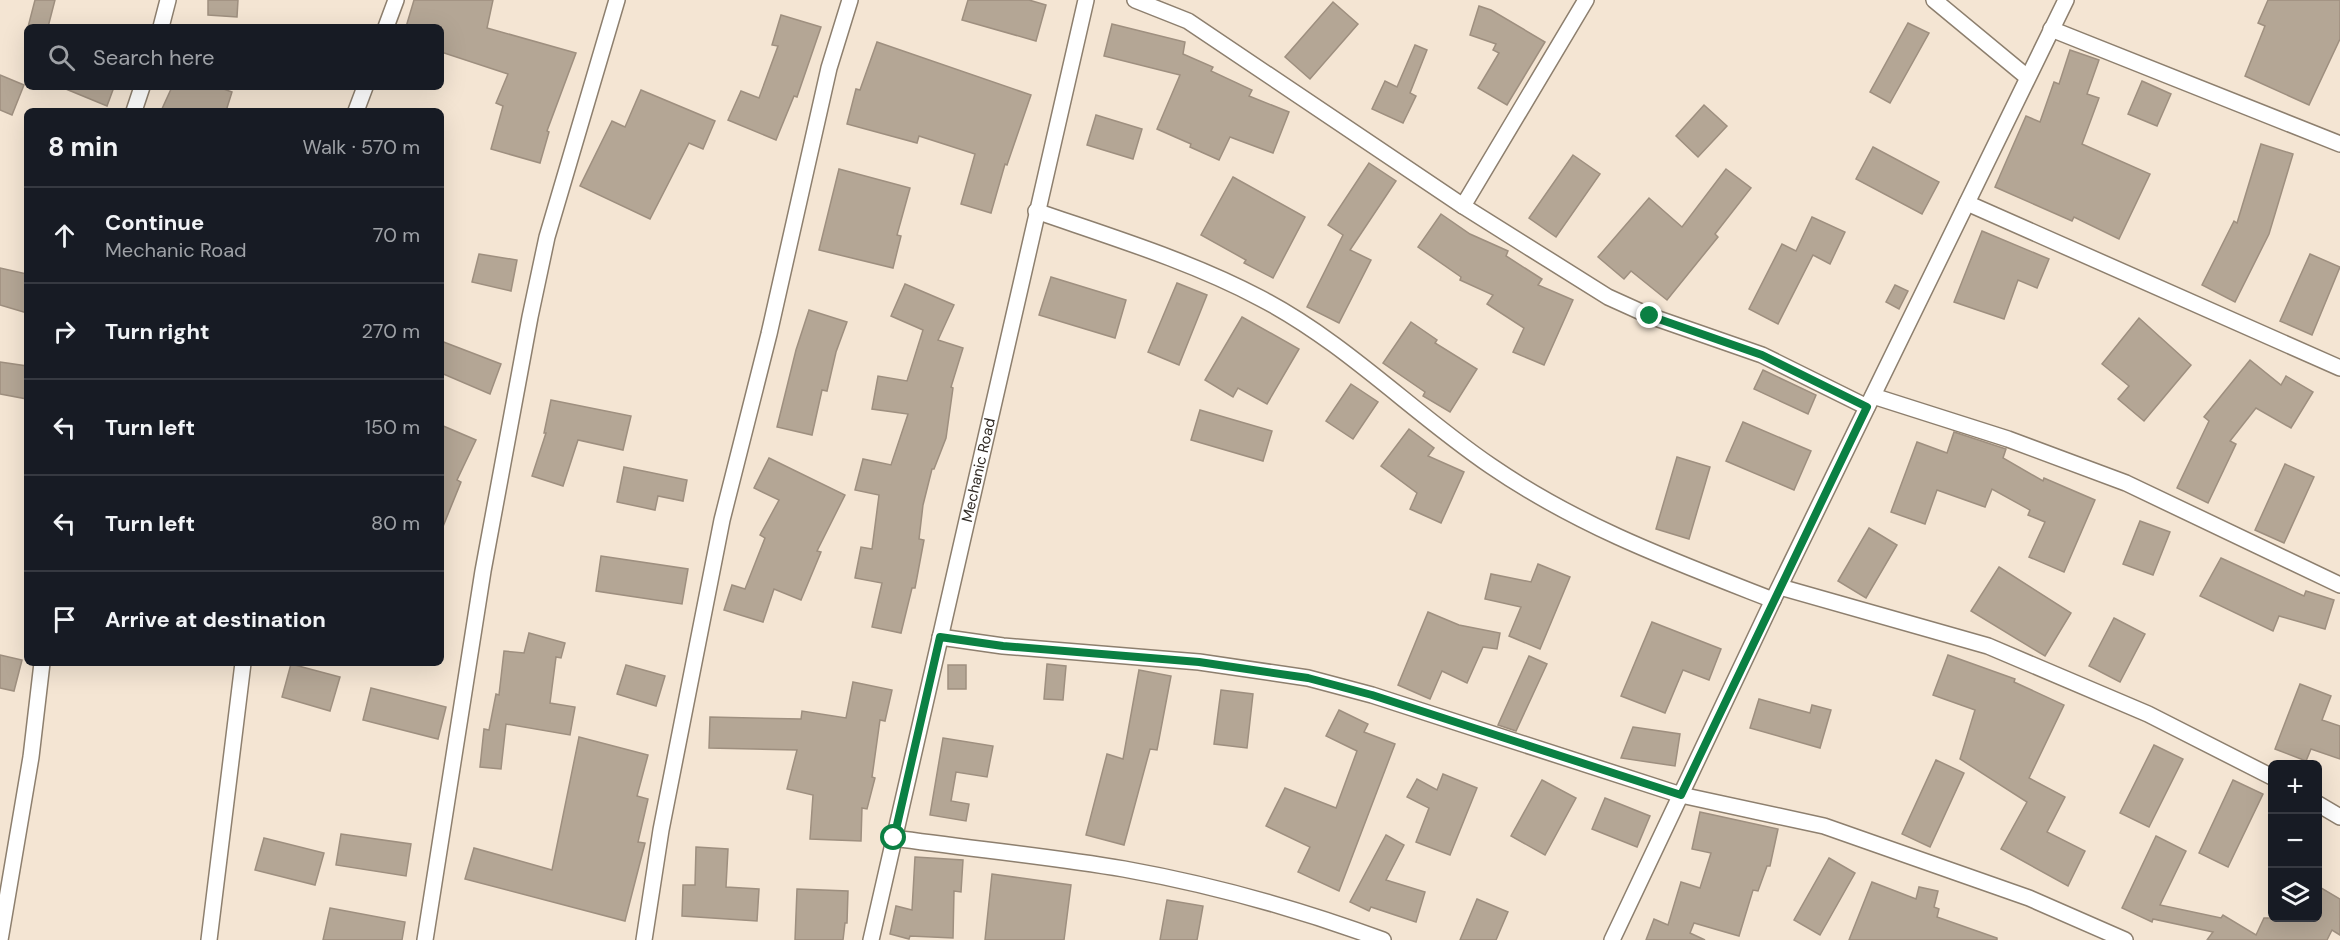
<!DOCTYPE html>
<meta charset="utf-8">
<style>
:root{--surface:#171b24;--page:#20242c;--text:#f1f3f6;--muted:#9ea1a6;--line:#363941}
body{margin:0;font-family:"DM Sans",sans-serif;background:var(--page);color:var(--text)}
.controls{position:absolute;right:18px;bottom:18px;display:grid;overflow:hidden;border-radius:9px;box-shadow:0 6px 24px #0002}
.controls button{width:54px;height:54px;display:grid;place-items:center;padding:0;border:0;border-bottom:2px solid var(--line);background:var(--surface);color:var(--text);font:30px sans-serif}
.stop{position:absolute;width:18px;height:18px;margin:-14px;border:4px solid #0b8043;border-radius:50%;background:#fff}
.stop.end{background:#0b8043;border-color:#fff;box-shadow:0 2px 6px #0008}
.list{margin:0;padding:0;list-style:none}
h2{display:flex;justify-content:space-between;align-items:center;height:78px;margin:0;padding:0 24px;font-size:26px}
h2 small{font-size:20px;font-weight:400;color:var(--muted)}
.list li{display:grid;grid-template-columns:39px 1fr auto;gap:18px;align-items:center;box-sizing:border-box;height:96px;padding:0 24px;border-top:2px solid var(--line)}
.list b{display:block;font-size:22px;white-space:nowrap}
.list p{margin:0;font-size:20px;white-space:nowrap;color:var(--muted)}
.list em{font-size:20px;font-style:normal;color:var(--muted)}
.icon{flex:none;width:33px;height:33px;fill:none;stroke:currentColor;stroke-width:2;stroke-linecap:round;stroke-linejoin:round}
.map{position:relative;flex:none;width:2340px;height:940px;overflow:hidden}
.search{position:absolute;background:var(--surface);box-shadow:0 6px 24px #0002;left:24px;top:24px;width:420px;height:66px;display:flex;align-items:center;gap:15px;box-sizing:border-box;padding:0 21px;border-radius:9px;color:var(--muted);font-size:22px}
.panel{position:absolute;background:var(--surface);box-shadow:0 6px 24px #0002;left:24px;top:108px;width:420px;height:558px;border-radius:9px}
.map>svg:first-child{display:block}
</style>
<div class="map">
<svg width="2340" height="940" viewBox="0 0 2340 940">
<rect width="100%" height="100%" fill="#f4e5d3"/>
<!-- building -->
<g fill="#b4a695" stroke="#9e8f7f" stroke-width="1.5">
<path d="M35 0H55L48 27H28Z"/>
<path d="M208 0H238L237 17 208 15Z"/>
<path d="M414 0H493L487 28 576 53 547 131 549 132 540 163 491 149 503 106 496 103 508 74 441 52V27H406Z"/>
<path d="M968 0H1029L1046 5 1036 41 962 20Z"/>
<path d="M2268 0H2340V39L2309 105 2245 76 2265 26 2258 23Z"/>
<path d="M1333 2 1358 24 1310 79 1285 57Z"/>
<path d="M1479 6 1491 10 1545 42 1507 105 1478 88 1499 53 1493 50 1496 44 1470 35Z"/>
<path d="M781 15 821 27 797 97 794 96 776 140 728 120 741 91 759 98 778 46 772 45Z"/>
<path d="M1908 23 1929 33 1890 103 1870 92Z"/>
<path d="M1112 24 1185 42 1183 54 1213 67 1211 71 1252 90 1249 96 1289 112 1273 153 1230 137 1219 160 1190 147 1191 144 1157 129 1180 75 1104 56Z"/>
<path d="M877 42 1031 95 1007 165 1005 164 991 213 961 204 975 154 919 136 917 143 847 124 856 89 860 90Z"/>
<path d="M1415 45 1427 50 1410 93 1416 96 1403 123 1372 109 1385 81 1397 87Z"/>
<path d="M2070 50 2099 60 2087 94 2099 98 2082 144 2150 174 2119 239 2074 217 2072 221 1995 187 2026 116 2040 122 2054 82 2059 84Z"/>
<path d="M0 75 24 85 12 115 0 110Z"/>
<path d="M2142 81 2171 94 2157 126 2128 114Z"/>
<path d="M61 87H114L107 106Z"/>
<path d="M172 87H218L232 92 226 111H161Z"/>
<path d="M641 90 715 121 703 149 689 143 650 219 580 186 612 121 625 127Z"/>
<path d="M1704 105 1727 126 1698 157 1676 136Z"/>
<path d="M1096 115 1142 129 1133 159 1087 145Z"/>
<path d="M2261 144 2293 154 2269 234 2235 302 2202 285 2234 221 2237 223Z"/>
<path d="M1873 147 1939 182 1922 214 1856 179Z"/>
<path d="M1573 155 1600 174 1556 237 1529 218Z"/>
<path d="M1369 163 1396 181 1350 250 1371 260 1339 323 1307 307 1343 235 1328 225Z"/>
<path d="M839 169 910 188 897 235 901 236 893 268 819 250Z"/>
<path d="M1726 169 1751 188 1715 234 1718 237 1667 300 1631 271 1624 279 1598 257 1649 198 1682 227Z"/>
<path d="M1233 177 1305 217 1273 278 1244 263 1246 260 1201 235Z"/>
<path d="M1441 214 1470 234 1508 251 1506 256 1542 279 1538 285 1573 300 1544 365 1513 352 1524 328 1487 304 1493 295 1460 280 1461 277 1418 247Z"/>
<path d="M1812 217 1845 232 1830 264 1813 255 1778 324 1749 309 1782 244 1796 251Z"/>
<path d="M1982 231 2049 259 2037 288 2018 280 2004 319 1954 302Z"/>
<path d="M479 254 517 260 511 291 472 282Z"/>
<path d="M2310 254 2340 267 2312 335 2280 321Z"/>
<path d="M0 268 27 274V313L0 305Z"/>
<path d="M1051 277 1126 300 1115 338 1039 315Z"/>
<path d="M1177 283 1207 295 1179 365 1148 352Z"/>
<path d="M905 284 954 305 938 340 963 348 951 387 953 388 946 438 934 469H932L923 505 919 539 924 540 915 588H912L901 633 872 627 882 583 855 578 861 547 872 549 879 495 855 490 863 459 891 465 908 414 872 409 878 376 907 381 923 330 891 316Z"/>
<path d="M1895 285 1908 291 1899 309 1886 302Z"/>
<path d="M809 310 847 322 836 352 827 391 822 390 812 435 777 427 796 350Z"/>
<path d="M1242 317 1299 349 1267 404 1238 388 1233 397 1205 380Z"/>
<path d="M2139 318 2191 365 2144 421 2118 399 2129 386 2102 364Z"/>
<path d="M1411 322 1437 340 1435 343 1477 369 1450 412 1423 396 1425 392 1383 363Z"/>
<path d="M441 341 501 364 490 394 441 373Z"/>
<path d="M2250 360 2281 385 2286 376 2313 392 2291 428 2256 408 2230 441 2236 444 2208 503 2177 488 2209 421 2204 417Z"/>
<path d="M0 362 27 366V399L0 394Z"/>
<path d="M1763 370 1816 395 1808 414 1754 389Z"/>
<path d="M1351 384 1378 402 1353 439 1326 421Z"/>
<path d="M551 400 631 416 623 450 578 440 563 486 532 476 546 433H544Z"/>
<path d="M1200 410 1272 431 1263 461 1191 440Z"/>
<path d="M1743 422 1811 451 1794 490 1726 461Z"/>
<path d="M441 425 476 440 457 480 461 482 442 529Z"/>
<path d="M1409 429 1434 448 1428 456 1464 472 1441 523 1410 509 1417 493 1381 466Z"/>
<path d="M1954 432 2006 449 2003 458 2043 481 2044 478 2095 500 2064 572 2029 557 2045 522 2028 515 2030 510 1992 489 1985 507 1937 490 1925 524 1891 512 1917 442 1947 453Z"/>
<path d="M1677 457 1710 467 1689 539 1656 529Z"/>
<path d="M769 458 845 495 817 551 821 552 801 600 774 589 763 622 724 610 732 585 745 589 765 538 760 535 779 500 754 488Z"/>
<path d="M2285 464 2314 477 2284 543 2255 530Z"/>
<path d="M624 467 687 480 683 501 658 496 655 510 617 502Z"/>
<path d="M2140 521 2170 532 2153 575 2123 564Z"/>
<path d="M1869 528 1897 545 1866 598 1838 581Z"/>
<path d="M601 556 688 569 682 604 596 591Z"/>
<path d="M2221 558 2304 596 2306 591 2334 600 2325 629 2279 616 2273 631 2200 596Z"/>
<path d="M1538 564 1570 577 1540 649 1509 636 1521 607 1485 599 1491 574 1531 582Z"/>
<path d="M1999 567 2071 613 2045 656 1971 611Z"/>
<path d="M1428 612 1459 625 1500 633 1497 649 1483 647 1467 683 1442 671 1430 699 1398 685Z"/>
<path d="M2114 618 2145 634 2120 682 2089 666Z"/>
<path d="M1652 622 1721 649 1709 680 1683 670 1665 713 1621 696Z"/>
<path d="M529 633 565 643 561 658 556 657 550 703 575 707 570 735 506 724 501 769 480 767 484 729 489 730 496 694 499 695 504 651 524 653Z"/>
<path d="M0 655 22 660 14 691 0 688Z"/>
<path d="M1948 655 2015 679 2014 682 2064 705 2029 778 2065 797 2047 832 2085 851 2068 886 2001 849 2027 802 1960 759 1975 710 1933 695Z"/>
<path d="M1529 656 1547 664 1516 731 1498 725Z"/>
<path d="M291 664 340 677 330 711 282 697Z"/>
<path d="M1047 664 1066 666 1063 700 1044 699Z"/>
<path d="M626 665 665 676 656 706 617 694Z"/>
<rect x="948" y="665" width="18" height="24"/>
<path d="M1139 670 1171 676 1157 750 1150 749 1124 845 1086 835 1107 754 1123 759Z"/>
<path d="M853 682 892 690 885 721 880 720 872 777 875 778 867 809 862 808 861 841 810 839 813 795 787 789 797 750 709 748 710 717 801 719 802 711 846 718Z"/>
<path d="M2300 684 2331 696 2322 720 2340 726V759L2311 749 2306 761 2275 749Z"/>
<path d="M371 688 446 707 438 739 363 720Z"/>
<path d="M1221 690 1253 694 1247 748 1214 744Z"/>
<path d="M1759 699 1810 713 1812 705 1831 710 1820 748 1750 728Z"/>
<path d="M1339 710 1368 724 1364 732 1395 744 1339 891 1298 872 1310 847 1266 826 1285 788 1336 808 1357 751 1326 736Z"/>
<path d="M1633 727 1680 734 1675 766 1621 758Z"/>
<path d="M579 737 648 755 637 796 648 799 638 842 645 843 625 921 465 879 474 848 552 870Z"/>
<path d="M943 738 993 746 987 777 956 772 951 801 969 804 966 821 930 815Z"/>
<path d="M2154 745 2183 759 2149 827 2120 813Z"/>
<path d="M1936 760 1964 773 1930 847 1902 834Z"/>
<path d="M1443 774 1477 788 1450 855 1416 842 1429 808 1407 797 1417 779 1437 790Z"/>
<path d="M1542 780 1576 798 1545 855 1511 836Z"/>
<path d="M2233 780 2263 794 2228 867 2199 853Z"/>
<path d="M1605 798 1650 816 1637 847 1592 829Z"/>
<path d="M1700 812 1778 829 1770 866H1767L1758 891 1753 890 1739 936 1694 923 1690 933 1705 940H1646L1654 919 1668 925 1681 882 1700 888 1711 853 1692 849Z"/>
<path d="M341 834 411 844 406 876 336 865Z"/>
<path d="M1386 835 1404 845 1386 880 1425 892 1416 922 1371 907 1369 911 1350 902Z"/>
<path d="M2156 836 2186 851 2160 905 2221 918 2223 915 2256 935 2264 918H2318V886L2340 899V935L2332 930 2327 940H2207L2213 932 2153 919 2152 922 2122 908Z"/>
<path d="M264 838 324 853 315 885 255 870Z"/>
<path d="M696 847 728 849 726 887 759 889 757 921 682 916 683 885H695Z"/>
<path d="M915 857 963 860 961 892 954 891 953 938 910 936 909 939 890 934 896 906 912 910Z"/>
<path d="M1829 858 1855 873 1820 935 1794 920Z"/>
<path d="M992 874 1071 885 1064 940H985Z"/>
<path d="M1872 882 1916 899 1919 887 1938 891 1934 907 1939 909 1937 917 1997 938V940H1849Z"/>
<path d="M797 889 848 891 847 923H845L843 940H795Z"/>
<path d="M1477 899 1508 912 1496 940H1460Z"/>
<path d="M1167 900 1203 906 1197 940H1160Z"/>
<path d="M330 908 405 922 402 940H323Z"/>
</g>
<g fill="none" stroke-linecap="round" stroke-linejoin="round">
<!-- minor casing -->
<g stroke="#8d7f6e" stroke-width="18">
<g id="minor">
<path d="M1135 0 1188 21 1463 206 1608 297 1650 316 1762 355 1867 407"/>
<path d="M1934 0 2027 77"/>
<path d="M161 27 168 0"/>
<path d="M386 27 396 0"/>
<path d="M2051 29 2340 144"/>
<path d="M134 111 142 87"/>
<path d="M356 111 365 87"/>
<path d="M1967 203 2340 368"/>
<path d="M1463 206 1586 0"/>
<path d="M1036 211C1111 237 1190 261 1260 298 1345 342 1413 413 1491 466 1580 527 1673 561 1773 600"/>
<path d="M1873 396 2008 439 2126 483 2340 585"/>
<path d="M1780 587 1988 646 2148 714 2272 777"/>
<path d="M940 637 1003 646 1199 662 1308 678 1372 695 1681 795 1824 826 2029 898 2125 940"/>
<path d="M2318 804 2340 817"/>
<path d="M894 838C971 849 1049 856 1124 869 1213 885 1299 909 1383 940"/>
<path d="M0 940 31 757 42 663"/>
<path d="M209 940 243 663"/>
<path d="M425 940 483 571 530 317 547 237 617 0"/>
<path d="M644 940 661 830 722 520 769 334 829 68 850 0"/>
<path id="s1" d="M871 940 1086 0"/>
<path d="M1612 940 1773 600 2066 0"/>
</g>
</g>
<!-- minor -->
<use href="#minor" stroke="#fff" stroke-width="15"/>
</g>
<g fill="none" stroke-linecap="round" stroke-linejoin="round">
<!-- route -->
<path stroke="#0b8043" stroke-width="8" d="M894 838 940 637 1003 646 1199 662 1308 678 1372 695 1681 795 1867 407 1762 355 1650 316"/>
</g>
<g text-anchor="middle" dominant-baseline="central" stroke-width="5" stroke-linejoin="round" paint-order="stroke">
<!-- street labels -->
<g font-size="15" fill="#2f2923" stroke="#f4e5d3">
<text stroke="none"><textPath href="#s1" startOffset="482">Mechanic Road</textPath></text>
</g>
</g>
</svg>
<div class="controls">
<button>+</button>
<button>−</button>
<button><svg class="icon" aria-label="layers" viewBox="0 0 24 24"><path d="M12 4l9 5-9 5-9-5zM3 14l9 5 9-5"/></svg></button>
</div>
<div class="stop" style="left:894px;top:838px"></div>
<div class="stop end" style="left:1650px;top:316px"></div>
<div class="search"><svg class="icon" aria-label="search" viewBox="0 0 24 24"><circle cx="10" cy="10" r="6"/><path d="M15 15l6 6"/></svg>Search here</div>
<section class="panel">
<h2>8 min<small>Walk · 570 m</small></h2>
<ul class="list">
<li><svg class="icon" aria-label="ahead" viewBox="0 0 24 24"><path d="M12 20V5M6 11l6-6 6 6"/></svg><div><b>Continue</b><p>Mechanic Road</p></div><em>70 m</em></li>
<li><svg class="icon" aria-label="right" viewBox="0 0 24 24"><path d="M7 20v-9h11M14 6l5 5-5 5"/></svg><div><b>Turn right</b></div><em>270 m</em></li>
<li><svg class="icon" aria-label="left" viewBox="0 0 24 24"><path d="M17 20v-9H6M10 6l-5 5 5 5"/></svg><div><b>Turn left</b></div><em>150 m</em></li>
<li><svg class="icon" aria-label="left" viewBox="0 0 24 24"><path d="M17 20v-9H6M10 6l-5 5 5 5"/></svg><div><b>Turn left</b></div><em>80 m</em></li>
<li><svg class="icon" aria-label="arrive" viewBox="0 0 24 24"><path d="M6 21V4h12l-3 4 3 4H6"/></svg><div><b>Arrive at destination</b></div></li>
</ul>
</section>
</div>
